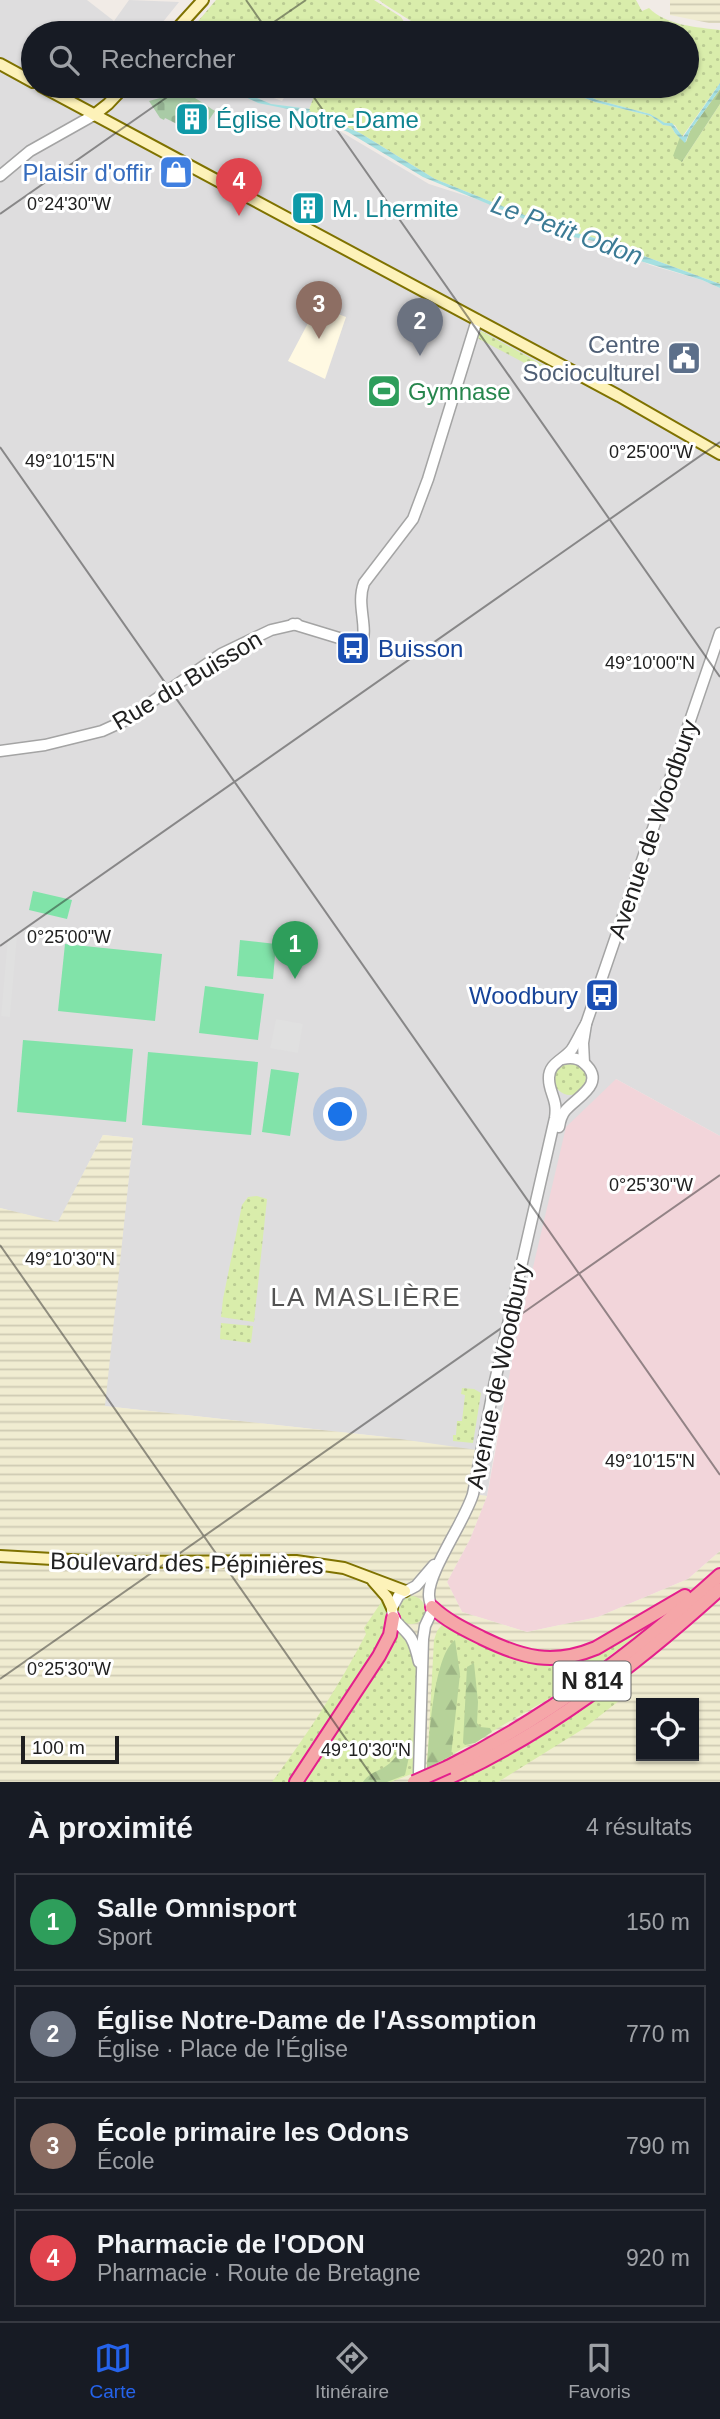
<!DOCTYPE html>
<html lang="fr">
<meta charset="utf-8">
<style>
:root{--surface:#171b24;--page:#242831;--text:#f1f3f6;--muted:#9ea1a6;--line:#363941;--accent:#2563eb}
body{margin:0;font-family:Arial,sans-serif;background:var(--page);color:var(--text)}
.controls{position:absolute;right:21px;bottom:21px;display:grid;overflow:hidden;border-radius:0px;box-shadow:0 2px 5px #0004}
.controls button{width:63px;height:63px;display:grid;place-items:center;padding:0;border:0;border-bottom:2px solid var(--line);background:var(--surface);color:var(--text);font:35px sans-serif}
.scale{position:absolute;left:21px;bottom:18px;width:98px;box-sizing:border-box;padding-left:7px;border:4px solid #202020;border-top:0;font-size:19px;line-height:24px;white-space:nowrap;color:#202020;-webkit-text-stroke:5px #fff;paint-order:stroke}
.you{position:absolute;left:341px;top:1115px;width:24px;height:24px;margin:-18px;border:5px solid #fff;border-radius:50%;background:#1a73e8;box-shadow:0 0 0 10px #1a73e833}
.badge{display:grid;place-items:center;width:46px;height:46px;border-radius:50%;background:var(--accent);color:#fff;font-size:23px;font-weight:700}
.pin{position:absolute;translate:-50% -58px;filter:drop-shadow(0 2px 4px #0008)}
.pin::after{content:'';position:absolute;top:37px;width:24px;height:21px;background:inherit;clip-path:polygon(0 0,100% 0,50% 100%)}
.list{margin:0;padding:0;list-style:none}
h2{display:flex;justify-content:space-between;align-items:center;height:91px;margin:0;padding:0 28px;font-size:30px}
h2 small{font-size:23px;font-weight:400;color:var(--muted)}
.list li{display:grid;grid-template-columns:46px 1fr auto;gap:21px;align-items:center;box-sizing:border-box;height:98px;margin:0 14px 14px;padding:0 14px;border:2px solid var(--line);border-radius:0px}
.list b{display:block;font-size:26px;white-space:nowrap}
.list p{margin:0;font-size:23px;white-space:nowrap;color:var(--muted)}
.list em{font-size:23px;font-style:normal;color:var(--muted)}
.icon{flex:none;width:38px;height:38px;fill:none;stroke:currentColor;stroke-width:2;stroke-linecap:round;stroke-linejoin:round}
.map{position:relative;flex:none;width:720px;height:1782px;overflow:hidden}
.search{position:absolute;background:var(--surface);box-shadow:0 2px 5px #0004;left:21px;right:21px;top:21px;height:77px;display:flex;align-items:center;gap:18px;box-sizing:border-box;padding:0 24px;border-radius:38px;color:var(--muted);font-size:26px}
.sheet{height:539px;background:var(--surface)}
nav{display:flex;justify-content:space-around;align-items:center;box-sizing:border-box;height:98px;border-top:2px solid var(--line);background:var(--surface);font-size:19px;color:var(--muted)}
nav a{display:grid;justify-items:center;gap:4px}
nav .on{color:var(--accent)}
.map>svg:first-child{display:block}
</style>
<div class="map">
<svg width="720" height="1782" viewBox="0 0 720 1782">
<defs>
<pattern id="farmland-rules" width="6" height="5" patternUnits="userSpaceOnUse" patternTransform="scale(1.75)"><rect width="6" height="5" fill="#f0ecd1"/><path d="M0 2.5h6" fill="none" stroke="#cecab3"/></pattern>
<pattern id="grass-dots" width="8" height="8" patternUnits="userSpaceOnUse" patternTransform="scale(1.75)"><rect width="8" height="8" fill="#d9edab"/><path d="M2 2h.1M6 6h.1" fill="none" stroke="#bacb93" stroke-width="1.8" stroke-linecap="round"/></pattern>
<pattern id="forest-firs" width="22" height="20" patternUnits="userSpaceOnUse" patternTransform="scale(1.75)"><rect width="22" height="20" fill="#b6d299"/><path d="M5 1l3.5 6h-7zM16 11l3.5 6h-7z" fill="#9cb484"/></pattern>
<pattern id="cemetery-stones" width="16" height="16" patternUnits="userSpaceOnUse" patternTransform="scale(1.75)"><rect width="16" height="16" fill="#a9cba6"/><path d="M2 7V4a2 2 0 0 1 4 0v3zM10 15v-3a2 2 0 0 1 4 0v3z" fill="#91ae8f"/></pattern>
<pattern id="water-rules" width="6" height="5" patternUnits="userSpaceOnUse" patternTransform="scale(1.75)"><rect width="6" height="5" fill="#a5e0e1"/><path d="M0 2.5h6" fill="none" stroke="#8ec0c1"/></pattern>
</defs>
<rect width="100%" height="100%" fill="#f1ebe6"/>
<!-- residential -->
<path fill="#deddde" d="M0 0H87L114 21 129 0 179 2 154 33H33V86H240L282 101 291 86H318L307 115 323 121 429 184 577 231 650 265 702 280 720 288V1136L616 1079 501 1412 487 1496 469 1494 386 1437 104 1406 133 1138 103 1135 58 1223 0 1208Z"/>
<!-- commercial -->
<path fill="#f2d5da" d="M616 1079 720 1136V1551L688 1579 598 1617 527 1632 462 1612 447 1582 470 1539 487 1496 515 1344 566 1127Z"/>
<!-- education -->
<path fill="#fff9e2" d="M317 306 346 317 325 379 288 361Z"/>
<!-- farmland -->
<g fill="url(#farmland-rules)" fill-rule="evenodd">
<path d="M670 0H720V23H709L670 15Z"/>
<path d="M103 1135 133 1138 105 1406 386 1437 477 1450 473 1494 487 1496 470 1539 447 1582 462 1612 527 1632 598 1617 688 1579 720 1551V1782H0V1208L58 1222ZM641 1703H694V1756H641Z"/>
</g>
<!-- grass -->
<g fill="url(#grass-dots)">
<path d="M216 0H374L401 17 406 25 421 33H188Z"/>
<path d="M379 0H636L642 11 649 8C667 26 697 27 720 30V83L682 137 675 125 664 123 650 114 597 100C586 94 573 91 561 86H687V33H425C416 21 392 11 379 0Z"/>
<path d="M318 86H554L595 102 651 116 663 125 671 126 675 133 680 137 682 162 720 104V284L595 238 554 227 435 179 360 133 317 113 308 112Z"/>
<path d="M481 331 543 365 534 368 479 339 477 337Z"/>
<circle cx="570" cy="1079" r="16"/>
<path d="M257 1196 267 1199 254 1322 221 1317 223 1299 242 1205 248 1197Z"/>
<path d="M221 1323 253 1326 251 1343 220 1339Z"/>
<path d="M462 1388 474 1389 481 1393 473 1443 453 1441V1435H456L457 1421H462L465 1395 461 1394Z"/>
<circle cx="411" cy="1610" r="14"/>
<path d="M384 1598 389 1623 370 1660 292 1779 289 1782H272C307 1735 339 1686 366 1634L364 1628Z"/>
<path d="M671 1610 562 1691 453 1754 454 1757 427 1768 434 1640 437 1631 445 1621 546 1662Z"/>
<path d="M395 1629C401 1633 407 1636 411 1643 425 1670 416 1740 414 1773L391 1782H299Z"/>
<path d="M611 1688 620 1700 583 1729 498 1782H458L530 1744Z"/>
</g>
<!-- forest -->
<g fill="url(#forest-firs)">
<path d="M720 89V104L682 162 673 156 680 137 686 142 690 131Z"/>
<path d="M455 1640 460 1674 451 1756 427 1768C429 1740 433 1656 455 1640Z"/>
<path d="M474 1663 478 1702 477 1723 480 1727 490 1728 492 1732 475 1743 465 1745 463 1743 467 1667Z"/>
<path d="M412 1743 405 1775 387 1782H363C369 1773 377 1772 386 1766 396 1760 400 1747 412 1743Z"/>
</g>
<!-- cemetery -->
<path fill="url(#cemetery-stones)" d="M160 86C180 86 198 100 215 111L199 135 165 118 164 120 160 118 149 101 160 98Z"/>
<!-- pitch -->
<g fill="#81e3a9">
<path d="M33 891 72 900 67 919 29 910Z"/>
<path d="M240 940 276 944 273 979 237 976Z"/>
<path d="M65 944 162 954 155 1021 58 1011Z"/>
<path d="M205 986 264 994 258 1040 199 1033Z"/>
<path d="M23 1040 133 1049 126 1122 17 1112Z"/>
<path d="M148 1052 258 1062 251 1135 142 1125Z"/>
<path d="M271 1069 299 1073 290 1136 262 1132Z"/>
</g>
<!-- parking -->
<g fill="#e0e0e0">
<path d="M8 936 17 937 10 1017 1 1016Z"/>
<path d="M276 1019 303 1024 298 1053 270 1048Z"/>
</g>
<!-- water -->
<g fill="url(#water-rules)">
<path d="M720 83V89L690 131 685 143 675 133 671 126 663 125 651 116 595 102 554 86C564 86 569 92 578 95 586 97 590 96 597 100L650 114 665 123H672L683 137Z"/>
<path d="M222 86 234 88 271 104 310 109 309 111 360 133 435 179 554 227 595 238 720 284V288L702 280 637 260 594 241 563 235 423 177 348 132 298 111 258 103Z"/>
</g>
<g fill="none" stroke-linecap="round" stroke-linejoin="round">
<!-- tertiary casing -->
<g stroke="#a4a4a4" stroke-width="13">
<g id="tertiary">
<path d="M0 176 30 151 94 115"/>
<path d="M293 624 362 645C368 624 356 605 364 583L413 519 428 479 477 320"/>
<path d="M0 751 45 745 102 731 124 721 221 654 271 630 297 624"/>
<path d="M584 1063 583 1043 586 1024 720 633"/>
<path d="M559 1127C560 1121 561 1116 565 1111 575 1098 608 1084 584 1063 578 1058 571 1057 563 1059"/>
<path d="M419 1662C417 1653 415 1645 411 1638 403 1626 392 1623 392 1608L399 1595 416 1586 434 1565"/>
<path d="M419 1773 423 1639 425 1626 432 1611C431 1605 429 1600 429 1595 428 1572 465 1521 473 1494L495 1381 555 1118C558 1099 549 1093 549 1079 548 1063 564 1060 572 1049 577 1041 581 1032 586 1024"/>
</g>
</g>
<!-- secondary casing -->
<g stroke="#7f7200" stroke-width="14">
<g id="secondary">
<path d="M173 33 203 0"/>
<path d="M0 64 33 82"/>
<path d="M41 86 619 396 720 454"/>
<path d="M94 115 108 104 125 86"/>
<path d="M0 1556 105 1562 296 1561 344 1568 405 1591"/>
<path d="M373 1581 387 1597 392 1608"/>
</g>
</g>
<!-- trunk casing -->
<g stroke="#e41f8c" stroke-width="16">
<g id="trunk">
<path d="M432 1607C447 1621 464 1629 482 1638 523 1658 553 1666 596 1648L685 1596"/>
<path d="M448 1767C549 1716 636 1651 720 1575"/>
<path d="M296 1782 379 1656 390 1635 393 1618"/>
<path d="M439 1782C544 1736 635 1666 720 1589"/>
</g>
</g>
<!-- tertiary -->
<use href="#tertiary" stroke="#fff" stroke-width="10"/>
<!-- secondary -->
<use href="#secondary" stroke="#fdf2b9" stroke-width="10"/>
<!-- trunk -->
<use href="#trunk" stroke="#f5a6a8" stroke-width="12"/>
<!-- trunk-bridge casing -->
<g stroke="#e41f8c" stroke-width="16" stroke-linecap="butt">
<path id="trunk-bridge" d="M414 1782 448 1767"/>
</g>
<!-- trunk-bridge -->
<use href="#trunk-bridge" stroke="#f5a6a8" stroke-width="12"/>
</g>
<!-- ticks -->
<path fill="none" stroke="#202020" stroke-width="2" stroke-opacity="0.45" d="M246 0 269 33M258 33 306 0M306 86 720 677M0 214 183 86M0 447 720 1475M0 946 720 442M0 1245 376 1782M0 1679 720 1175"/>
<!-- icons -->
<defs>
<g id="building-square" transform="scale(1.75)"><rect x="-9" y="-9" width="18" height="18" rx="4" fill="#0f9aa8" stroke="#fff"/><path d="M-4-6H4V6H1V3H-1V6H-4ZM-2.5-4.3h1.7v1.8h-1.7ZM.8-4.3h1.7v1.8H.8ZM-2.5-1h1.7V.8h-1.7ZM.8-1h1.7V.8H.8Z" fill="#fff"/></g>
<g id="shop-square" transform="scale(1.75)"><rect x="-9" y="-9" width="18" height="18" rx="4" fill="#3f7fe0" stroke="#fff"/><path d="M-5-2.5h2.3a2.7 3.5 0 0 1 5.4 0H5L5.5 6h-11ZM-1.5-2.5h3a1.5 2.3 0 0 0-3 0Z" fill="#fff"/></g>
<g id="civic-square" transform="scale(1.75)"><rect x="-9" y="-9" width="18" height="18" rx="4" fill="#5c6f8a" stroke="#fff"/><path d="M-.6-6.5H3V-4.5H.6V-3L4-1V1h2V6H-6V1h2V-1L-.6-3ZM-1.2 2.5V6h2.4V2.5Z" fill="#fff"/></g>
<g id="stadium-square" transform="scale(1.75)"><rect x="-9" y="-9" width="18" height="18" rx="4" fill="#2e9e5b" stroke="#fff"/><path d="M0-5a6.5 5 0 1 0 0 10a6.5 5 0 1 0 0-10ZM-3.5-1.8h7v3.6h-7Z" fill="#fff"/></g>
<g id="bus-square" transform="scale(1.75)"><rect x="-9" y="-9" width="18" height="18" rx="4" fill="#1a4fb4" stroke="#fff"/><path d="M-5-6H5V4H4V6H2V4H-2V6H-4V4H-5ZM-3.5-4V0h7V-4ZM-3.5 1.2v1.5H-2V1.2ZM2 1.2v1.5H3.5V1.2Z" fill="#fff"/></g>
</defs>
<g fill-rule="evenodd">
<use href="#building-square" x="192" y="119"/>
<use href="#shop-square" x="176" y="172"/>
<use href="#building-square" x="308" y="208"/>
<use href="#civic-square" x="684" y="358"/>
<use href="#stadium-square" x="384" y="391"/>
<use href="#bus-square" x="353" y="648"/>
<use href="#bus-square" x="602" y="995"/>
</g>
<g text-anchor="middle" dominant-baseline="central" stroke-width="6" stroke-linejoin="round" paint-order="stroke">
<!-- shield labels -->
<rect fill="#fff" stroke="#636363" stroke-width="2" x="553.5" y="1661.5" width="77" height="39" rx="5"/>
<g font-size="23" font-weight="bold" fill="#202020">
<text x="592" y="1681">N 814</text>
</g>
<!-- culture labels -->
<g font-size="24" fill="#0d838f" stroke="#fff" text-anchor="start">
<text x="216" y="119">Église Notre-Dame</text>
<text x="332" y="208">M. Lhermite</text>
</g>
<!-- shop labels -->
<g font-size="24" fill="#366cbe" stroke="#fff" text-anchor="end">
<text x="152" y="172">Plaisir d'offir</text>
</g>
<!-- service labels -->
<g font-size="24" fill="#4e5e75" stroke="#fff" text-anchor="end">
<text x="660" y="344">Centre<tspan x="660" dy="28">Socioculturel</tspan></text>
</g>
<!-- leisure labels -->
<g font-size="24" fill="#27864d" stroke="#fff" text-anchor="start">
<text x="408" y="391">Gymnase</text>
</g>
<!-- transit labels -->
<g font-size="24" fill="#164399" stroke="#fff" text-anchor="start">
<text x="378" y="648">Buisson</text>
<text x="578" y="995" text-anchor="end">Woodbury</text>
</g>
<!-- street labels -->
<g font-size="24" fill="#202020" stroke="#fff">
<text transform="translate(187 680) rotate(-31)">Rue du Buisson</text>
<text transform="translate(653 829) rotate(-71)">Avenue de Woodbury</text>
<text transform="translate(498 1376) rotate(-78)">Avenue de Woodbury</text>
<text transform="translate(187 1563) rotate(1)">Boulevard des Pépinières</text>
</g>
<!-- water labels -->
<g font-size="26" font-style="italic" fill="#3c7b95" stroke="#fff">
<text transform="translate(567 230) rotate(20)">Le Petit Odon</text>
</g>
<!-- neighbourhood labels -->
<g font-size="26" letter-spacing="2" fill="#535353" stroke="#fff">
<text x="366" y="1297">LA MASLIÈRE</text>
</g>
</g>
<g font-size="18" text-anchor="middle" fill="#202020" stroke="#fff" stroke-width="6" stroke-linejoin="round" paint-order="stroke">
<text x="69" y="210">0°24'30"W</text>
<text x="651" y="458">0°25'00"W</text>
<text x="70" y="467">49°10'15"N</text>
<text x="650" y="669">49°10'00"N</text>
<text x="69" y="943">0°25'00"W</text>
<text x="651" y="1191">0°25'30"W</text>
<text x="70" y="1265">49°10'30"N</text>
<text x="650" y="1467">49°10'15"N</text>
<text x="69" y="1675">0°25'30"W</text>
<text x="366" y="1756">49°10'30"N</text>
</g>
</svg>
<div class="controls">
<button><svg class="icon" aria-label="locate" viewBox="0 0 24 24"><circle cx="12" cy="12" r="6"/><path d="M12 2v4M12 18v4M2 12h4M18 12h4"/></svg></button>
</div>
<div class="scale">100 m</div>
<div class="you"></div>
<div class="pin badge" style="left:295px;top:979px;background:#2e9e5b">1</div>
<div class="pin badge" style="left:420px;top:356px;background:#6b7280">2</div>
<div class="pin badge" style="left:319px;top:339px;background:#8d6e63">3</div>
<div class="pin badge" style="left:239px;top:216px;background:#e0444e">4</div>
<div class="search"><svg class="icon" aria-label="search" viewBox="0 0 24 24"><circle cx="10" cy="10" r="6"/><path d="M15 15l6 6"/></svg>Rechercher</div>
</div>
<section class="sheet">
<h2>À proximité<small>4 résultats</small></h2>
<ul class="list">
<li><span class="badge" style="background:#2e9e5b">1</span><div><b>Salle Omnisport</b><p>Sport</p></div><em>150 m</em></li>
<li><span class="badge" style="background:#6b7280">2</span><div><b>Église Notre-Dame de l'Assomption</b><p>Église · Place de l'Église</p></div><em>770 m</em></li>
<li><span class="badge" style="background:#8d6e63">3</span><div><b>École primaire les Odons</b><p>École</p></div><em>790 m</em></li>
<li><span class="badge" style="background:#e0444e">4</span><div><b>Pharmacie de l'ODON</b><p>Pharmacie · Route de Bretagne</p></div><em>920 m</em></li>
</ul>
</section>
<nav>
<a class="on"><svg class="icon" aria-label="map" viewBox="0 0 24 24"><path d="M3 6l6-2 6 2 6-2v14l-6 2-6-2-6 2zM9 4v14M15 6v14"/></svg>Carte</a>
<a><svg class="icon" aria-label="directions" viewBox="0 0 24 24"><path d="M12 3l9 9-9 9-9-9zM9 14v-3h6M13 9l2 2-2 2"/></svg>Itinéraire</a>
<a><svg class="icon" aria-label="saved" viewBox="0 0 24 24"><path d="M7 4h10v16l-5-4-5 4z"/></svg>Favoris</a>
</nav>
